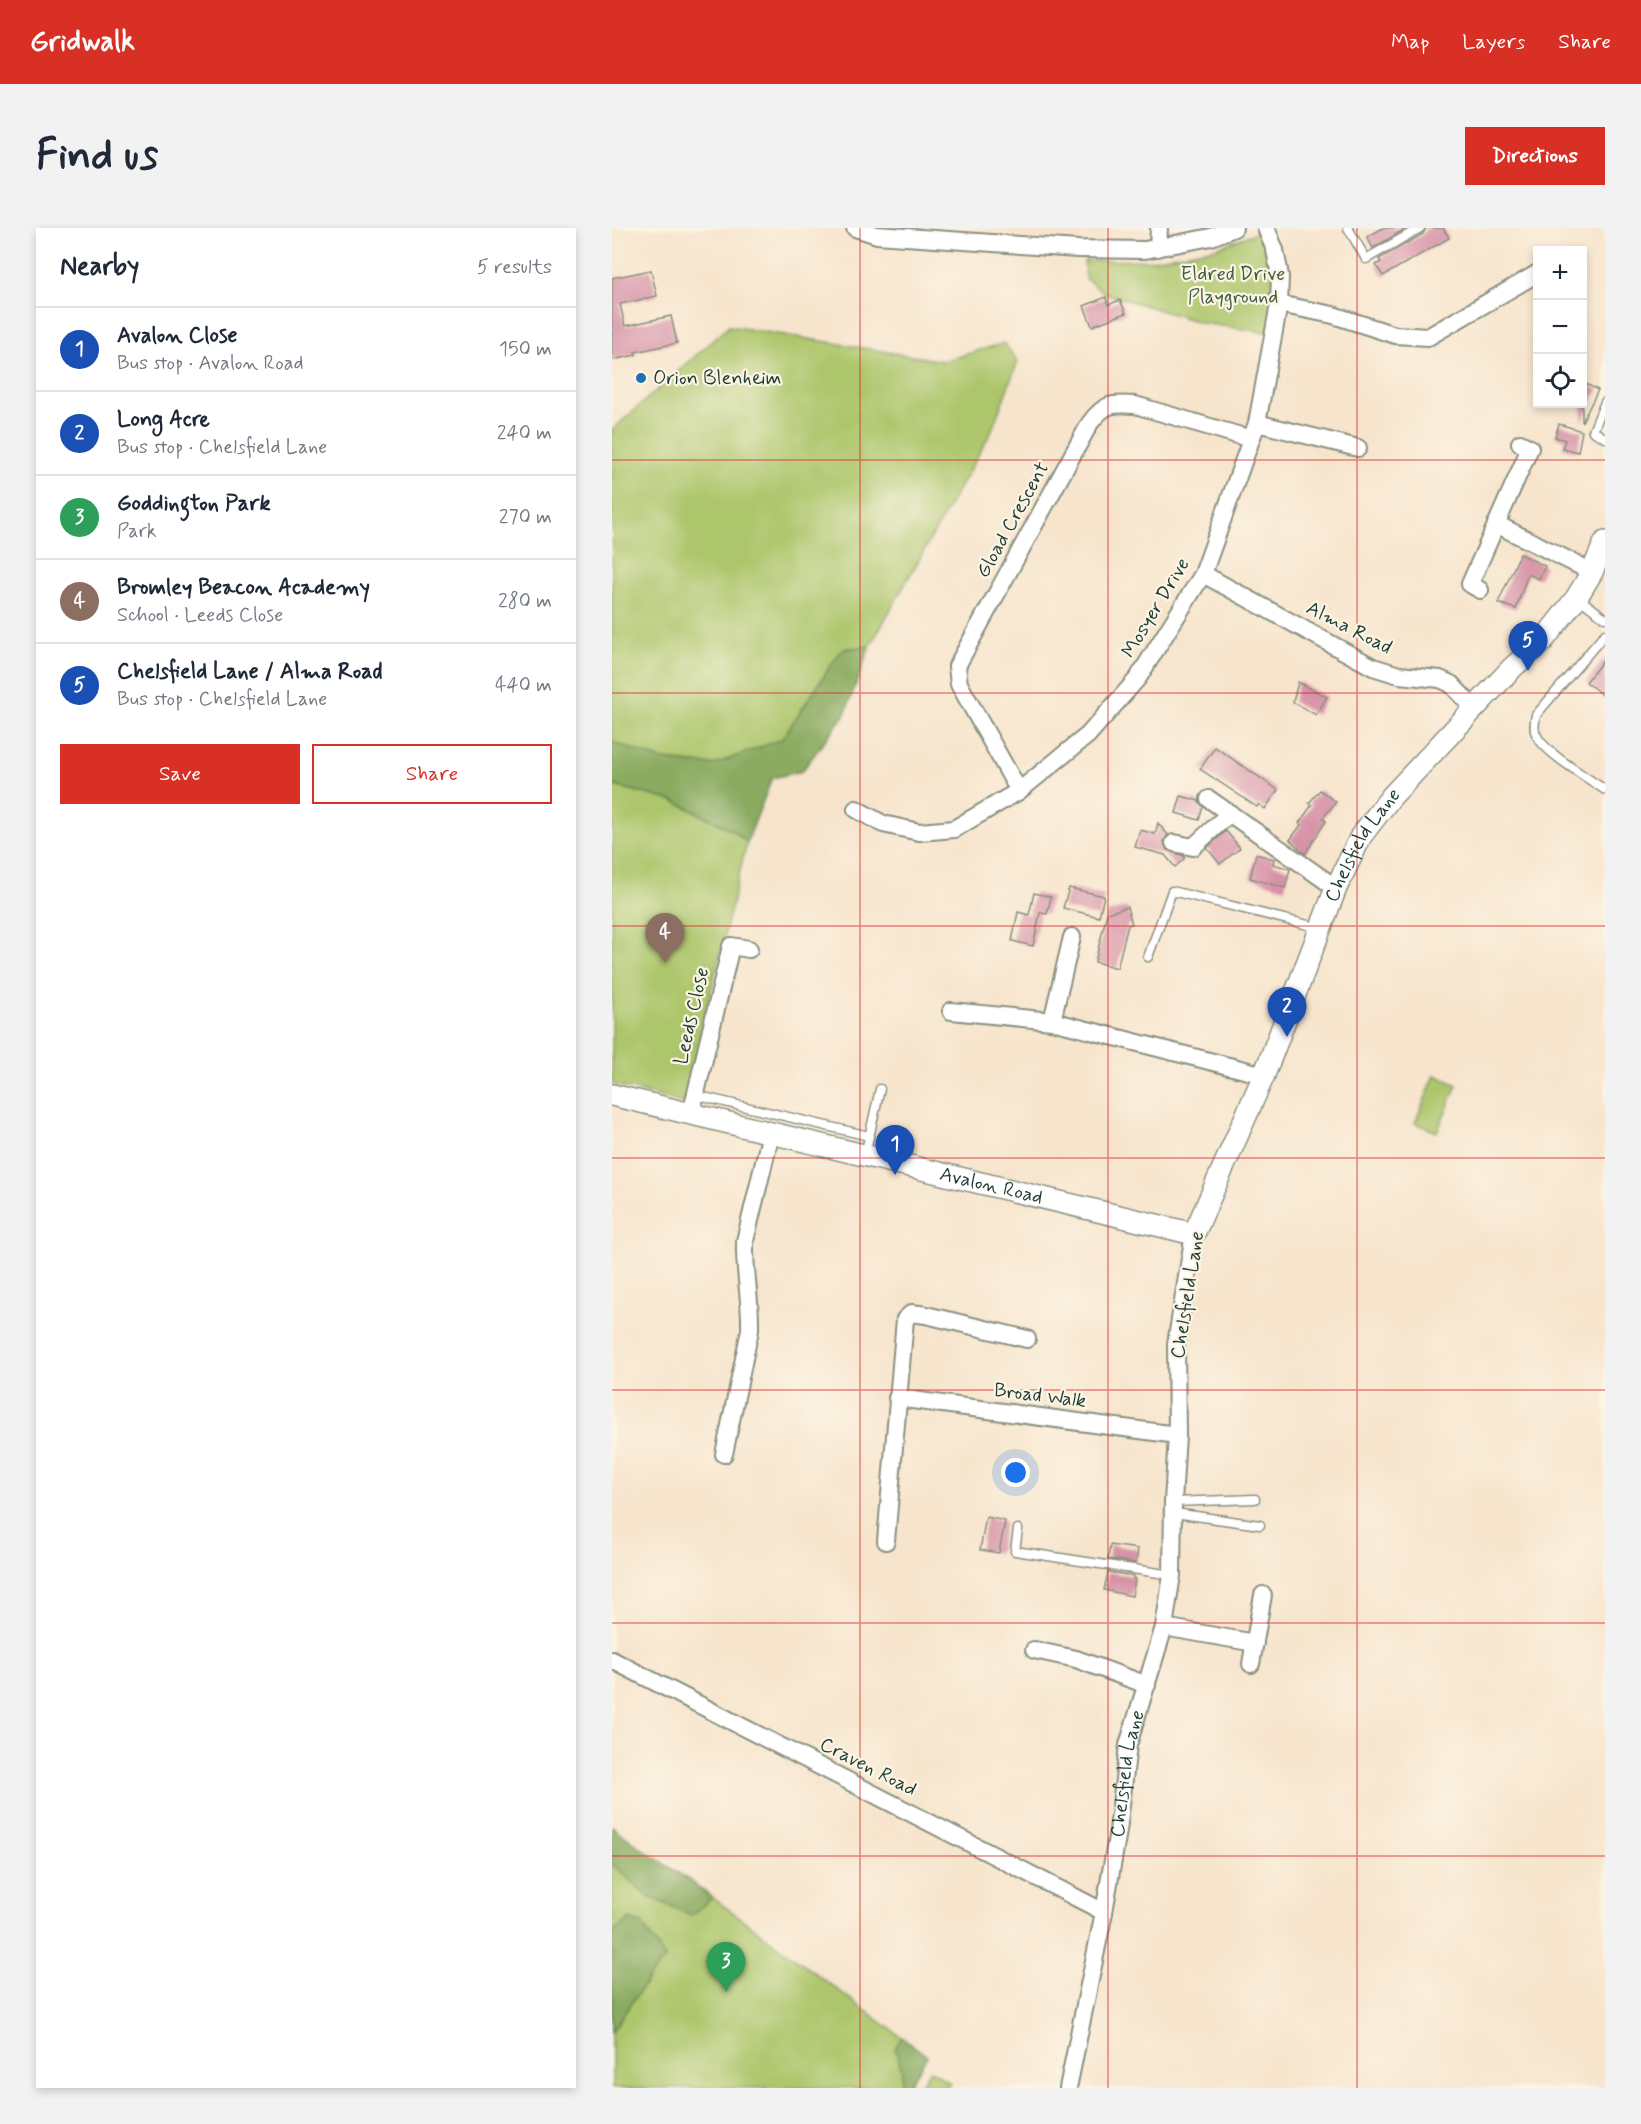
<!DOCTYPE html>
<meta charset="utf-8">
<style>
:root{--surface:#fff;--page:#f2f2f3;--text:#1f2937;--muted:#747a83;--line:#e0e1e3;--accent:#d93025}
body{margin:0;font-family:Mynerve,sans-serif;background:var(--page);color:var(--text)}
.controls{position:absolute;right:18px;top:18px;display:grid;overflow:hidden;border-radius:0px;box-shadow:0 3px 9px #0003}
.controls button{width:54px;height:54px;display:grid;place-items:center;padding:0;border:0;border-bottom:2px solid var(--line);background:var(--surface);color:var(--text);font:30px sans-serif}
.you{position:absolute;left:404px;top:1245px;width:21px;height:21px;margin:-15px;border:4px solid #fff;border-radius:50%;background:#1a73e8;box-shadow:0 0 0 9px #1a73e833}
.badge{display:grid;place-items:center;width:39px;height:39px;border-radius:50%;background:var(--accent);color:#fff;font-size:20px;font-weight:700}
.pin{position:absolute;translate:-50% -50px;filter:drop-shadow(0 2px 3px #0008)}
.pin::after{content:'';position:absolute;top:32px;width:21px;height:18px;background:inherit;clip-path:polygon(0 0,100% 0,50% 100%)}
.list{margin:0;padding:0;list-style:none}
h2{display:flex;justify-content:space-between;align-items:center;height:78px;margin:0;padding:0 24px;font-size:26px}
h2 small{font-size:20px;font-weight:400;color:var(--muted)}
.list li{display:grid;grid-template-columns:39px 1fr auto;gap:18px;align-items:center;box-sizing:border-box;height:84px;padding:0 24px;border-top:2px solid var(--line)}
.list b{display:block;font-size:22px;white-space:nowrap}
.list p{margin:0;font-size:20px;white-space:nowrap;color:var(--muted)}
.list em{font-size:20px;font-style:normal;color:var(--muted)}
.actions{display:flex;gap:12px;padding:18px 24px}
.actions a{flex:1;padding:14px 0;border:2px solid var(--accent);border-radius:0px;text-align:center;font-size:21px;color:var(--accent)}
.actions .main{background:var(--accent);color:#fff}
.icon{flex:none;width:33px;height:33px;fill:none;stroke:currentColor;stroke-width:2;stroke-linecap:round;stroke-linejoin:round}
.map{position:relative;flex:none;width:993px;height:1860px;overflow:hidden;border-radius:0px}
header{display:flex;align-items:center;gap:36px;box-sizing:border-box;height:84px;padding:0 30px;background:var(--accent);color:#fff}
header strong{font-size:28px}
nav{display:flex;gap:33px;margin-inline-start:auto;font-size:21px}
.intro{display:flex;align-items:center;justify-content:space-between;box-sizing:border-box;height:144px;padding:0 36px}
h1{margin:0;font-size:42px}
.button{padding:15px 27px;border-radius:0px;background:var(--accent);color:#fff;font-size:21px;font-weight:700}
main{display:flex;gap:36px;padding:0 36px}
aside{flex:1;background:var(--surface);border-radius:0px;box-shadow:0 3px 9px #0003}
.map>svg:first-child{display:block}
</style>
<header>
<strong>Gridwalk</strong>
<nav><a>Map</a><a>Layers</a><a>Share</a></nav>
</header>
<div class="intro"><h1>Find us</h1><a class="button">Directions</a></div>
<main>
<aside>
<h2>Nearby<small>5 results</small></h2>
<ul class="list">
<li><span class="badge" style="background:#1a4fb4">1</span><div><b>Avalon Close</b><p>Bus stop · Avalon Road</p></div><em>150 m</em></li>
<li><span class="badge" style="background:#1a4fb4">2</span><div><b>Long Acre</b><p>Bus stop · Chelsfield Lane</p></div><em>240 m</em></li>
<li><span class="badge" style="background:#2e9e5b">3</span><div><b>Goddington Park</b><p>Park</p></div><em>270 m</em></li>
<li><span class="badge" style="background:#8d6e63">4</span><div><b>Bromley Beacon Academy</b><p>School · Leeds Close</p></div><em>280 m</em></li>
<li><span class="badge" style="background:#1a4fb4">5</span><div><b>Chelsfield Lane / Alma Road</b><p>Bus stop · Chelsfield Lane</p></div><em>440 m</em></li>
</ul>
<div class="actions"><a class="main">Save</a><a>Share</a></div>
</aside>
<div class="map">
<svg width="993" height="1860" viewBox="0 0 993 1860">
<rect width="100%" height="100%" fill="#fcf5e5"/>
<filter id="ink" filterUnits="userSpaceOnUse"><feTurbulence type="fractalNoise" baseFrequency=".0167" numOctaves="2"/><feDisplacementMap in="SourceGraphic" scale="12" xChannelSelector="R" yChannelSelector="G"/><feConvolveMatrix kernelMatrix="1 2 1 2 8 2 1 2 1" color-interpolation-filters="sRGB"/></filter>
<filter id="wash" filterUnits="userSpaceOnUse"><feTurbulence type="fractalNoise" baseFrequency=".008" numOctaves="4" result="noise"/><feDisplacementMap in="SourceGraphic" scale="24" xChannelSelector="R" yChannelSelector="G"/><feGaussianBlur stdDeviation="1.35" result="paint"/><feColorMatrix in="noise" values="0 0 0 0 0 0 0 0 0 0 0 0 0 0 0 0 0 1.4 0 .05"/><feComposite in="paint" operator="in"/></filter>
<g filter="url(#wash)">
<rect width="100%" height="100%" fill="#f7e4cc"/>
<!-- green -->
<g fill="#adc66c" stroke="#668250" stroke-width="1.5">
<path d="M648 3 658 29 664 54 658 105 590 95 493 65 474 51 472 33 539 32 604 20Z"/>
<path d="M117 98 331 133 392 115 406 133 379 204 258 418 230 421 170 511 101 537 50 532 0 514V202Z"/>
<path d="M0 557 62 573 120 602 135 614 72 875 0 856Z"/>
<path d="M823 847 845 857 825 904 803 895Z"/>
<path d="M0 1598 30 1622 73 1649 315 1828 294 1860H0Z"/>
<path d="M318 1842 338 1855 334 1860H306Z"/>
</g>
<!-- forest -->
<g fill="#8aab60" stroke="#54744a" stroke-width="1.5">
<path d="M258 418 233 486 190 543 160 550 135 614 120 602 62 573 0 557V514L50 532 101 537 170 511 230 421Z"/>
<path d="M0 1598C32 1624 68 1645 100 1670L79 1687 37 1669 0 1636Z"/>
<path d="M17 1691 30 1696 53 1730 38 1748 0 1803V1706Z"/>
<path d="M290 1809 315 1828 294 1860H288L290 1842 283 1820Z"/>
</g>
<g id="blocks">
<!-- building -->
<g fill="#d792a7">
<path d="M771 0H795L761 20 755 9Z"/>
<path d="M814 0H831L837 10 771 48 764 37 769 34 767 31 811 6Z"/>
<path d="M39 42 45 68 8 76 13 98 59 88 65 115 23 124 24 127 0 132V50Z"/>
<path d="M494 69 496 77 508 72 514 85 480 98 472 78Z"/>
<path d="M970 154 986 162 970 194Z"/>
<path d="M947 196 970 203 966 224 950 220 953 212 943 209Z"/>
<path d="M908 326 933 338 927 351 916 346 904 381 886 375Z"/>
<path d="M993 430V469L974 454Z"/>
<path d="M686 454 715 469 704 487 681 474Z"/>
<path d="M603 519 666 562 653 581 647 576 645 579 588 541Z"/>
<path d="M708 562 724 574 711 590 714 593 693 626 678 612 689 597 687 595 700 577 697 575Z"/>
<path d="M569 568 587 573 591 579 587 592 564 585Z"/>
<path d="M546 595 556 607 552 613 555 622 572 628V631L563 639 553 627 523 619 528 602 543 606Z"/>
<path d="M614 603 628 620 608 636 595 620Z"/>
<path d="M644 626 662 631 661 636 678 641 673 660 638 650Z"/>
<path d="M457 660 492 668 487 689 451 680Z"/>
<path d="M422 665 439 669 435 686 428 685 421 718 400 713 406 684 417 687Z"/>
<path d="M515 679 520 696 516 697 505 740 483 734 495 685Z"/>
<path d="M374 1289 393 1293 387 1325 368 1322Z"/>
<path d="M498 1317 526 1321 524 1335 496 1331Z"/>
<path d="M496 1344 522 1348 521 1351H523L520 1368 492 1362Z"/>
</g>
</g>
</g>
<g filter="url(#ink)">
<use href="#blocks" fill-opacity="0" stroke="#8b9080" stroke-width="1.5"/>
<g fill="none" stroke-linecap="round" stroke-linejoin="round">
<!-- service casing -->
<g stroke="#8b9080" stroke-width="11">
<g id="service">
<path d="M736 0 754 31 808 0"/>
<path d="M993 174 981 203 993 210"/>
<path d="M965 369 993 390"/>
<path d="M993 406 924 487C923 493 921 501 924 506 931 524 976 550 993 562"/>
<path d="M536 729 560 663 708 700"/>
<path d="M83 867 257 908"/>
<path d="M253 927 268 861"/>
<path d="M561 1274 643 1271"/>
<path d="M562 1285 648 1297"/>
<path d="M406 1301 403 1323 560 1347"/>
</g>
</g>
<!-- minor casing -->
<g stroke="#8b9080" stroke-width="20">
<g id="minor">
<path d="M243 0 265 7 466 21 533 22 599 9 622 0"/>
<path d="M546 20 547 0"/>
<path d="M667 76 721 87 783 107 816 109 926 45"/>
<path d="M645 195 746 220"/>
<path d="M884 296 980 344"/>
<path d="M591 346 761 439 787 447 828 451 839 456 863 481"/>
<path d="M868 362 858 356 918 220 908 215"/>
<path d="M407 563 347 456 345 438 478 195C492 176 499 175 523 177L639 211"/>
<path d="M597 571 724 660"/>
<path d="M244 581 271 596 307 604 342 601 407 563 476 507 526 450 591 346 645 195 667 76 668 48 663 22 654 0"/>
<path d="M562 615 581 619 618 585"/>
<path d="M339 783 440 793 652 847"/>
<path d="M440 793 460 709"/>
<path d="M79 886 119 718 137 721"/>
<path d="M285 1170 565 1207"/>
<path d="M112 1226 138 1102C139 1072 132 1043 133 1013L159 905"/>
<path d="M274 1313 293 1091 300 1085 314 1087 415 1111"/>
<path d="M552 1399 643 1415"/>
<path d="M422 1422 464 1431 535 1457"/>
<path d="M0 1432 492 1684"/>
<path d="M639 1436 651 1367"/>
<path id="s1" d="M456 1860 492 1684 506 1603 516 1517 552 1399 560 1347 561 1274 565 1207 564 1116 582 1006"/>
</g>
</g>
<!-- tertiary casing -->
<g stroke="#8b9080" stroke-width="24">
<g id="tertiary">
<path id="s2" d="M0 867 582 1006 652 847 724 660 749 608 779 569 901 439 930 414 965 369 980 344 993 314"/>
</g>
</g>
<!-- service -->
<use href="#service" stroke="#fff" stroke-width="8"/>
<!-- minor -->
<use href="#minor" stroke="#fff" stroke-width="16"/>
<!-- tertiary -->
<use href="#tertiary" stroke="#fff" stroke-width="21"/>
</g>
</g>
<!-- grid -->
<path fill="none" stroke="#d62828" stroke-width="1.5" stroke-opacity="0.55" d="M248 0V1860M496 0V1860M745 0V1860M0 232H993M0 465H993M0 698H993M0 930H993M0 1162H993M0 1395H993M0 1628H993"/>
<!-- markers -->
<circle fill="#1f6fb2" stroke="#fcf5e5" stroke-width="2" cx="29" cy="150" r="6"/>
<g text-anchor="middle" dominant-baseline="central" stroke-width="4.5" stroke-linejoin="round" paint-order="stroke">
<!-- park labels -->
<g font-size="20" fill="#425f42" stroke="#fcf5e5">
<text x="621" y="46">Eldred Drive<tspan x="621" dy="23">Playground</tspan></text>
</g>
<!-- poi labels -->
<g font-size="20" fill="#1f3d34" stroke="#fcf5e5" text-anchor="start">
<text x="41" y="150">Orion Blenheim</text>
</g>
<!-- street labels -->
<g font-size="20" fill="#1f3d34" stroke="#fcf5e5">
<text transform="translate(401 292) rotate(-61)">Gload Crescent</text>
<text transform="translate(544 380) rotate(-59)">Mosyer Drive</text>
<text transform="translate(737 400) rotate(27)">Alma Road</text>
<text stroke="none"><textPath href="#s2" startOffset="1023">Chelsfield Lane</textPath></text>
<text transform="translate(80 788) rotate(-77)">Leeds Close</text>
<text stroke="none"><textPath href="#s2" startOffset="390">Avalon Road</textPath></text>
<text transform="translate(576 1067) rotate(-81)">Chelsfield Lane</text>
<text transform="translate(428 1168) rotate(7)">Broad Walk</text>
<text transform="translate(256 1539) rotate(27)">Craven Road</text>
<text stroke="none"><textPath href="#s1" startOffset="320">Chelsfield Lane</textPath></text>
</g>
</g>
</svg>
<div class="controls">
<button>+</button>
<button>−</button>
<button><svg class="icon" aria-label="locate" viewBox="0 0 24 24"><circle cx="12" cy="12" r="6"/><path d="M12 2v4M12 18v4M2 12h4M18 12h4"/></svg></button>
</div>
<div class="you"></div>
<div class="pin badge" style="left:283px;top:947px;background:#1a4fb4">1</div>
<div class="pin badge" style="left:675px;top:809px;background:#1a4fb4">2</div>
<div class="pin badge" style="left:114px;top:1764px;background:#2e9e5b">3</div>
<div class="pin badge" style="left:53px;top:735px;background:#8d6e63">4</div>
<div class="pin badge" style="left:916px;top:443px;background:#1a4fb4">5</div>
</div>
</main>
